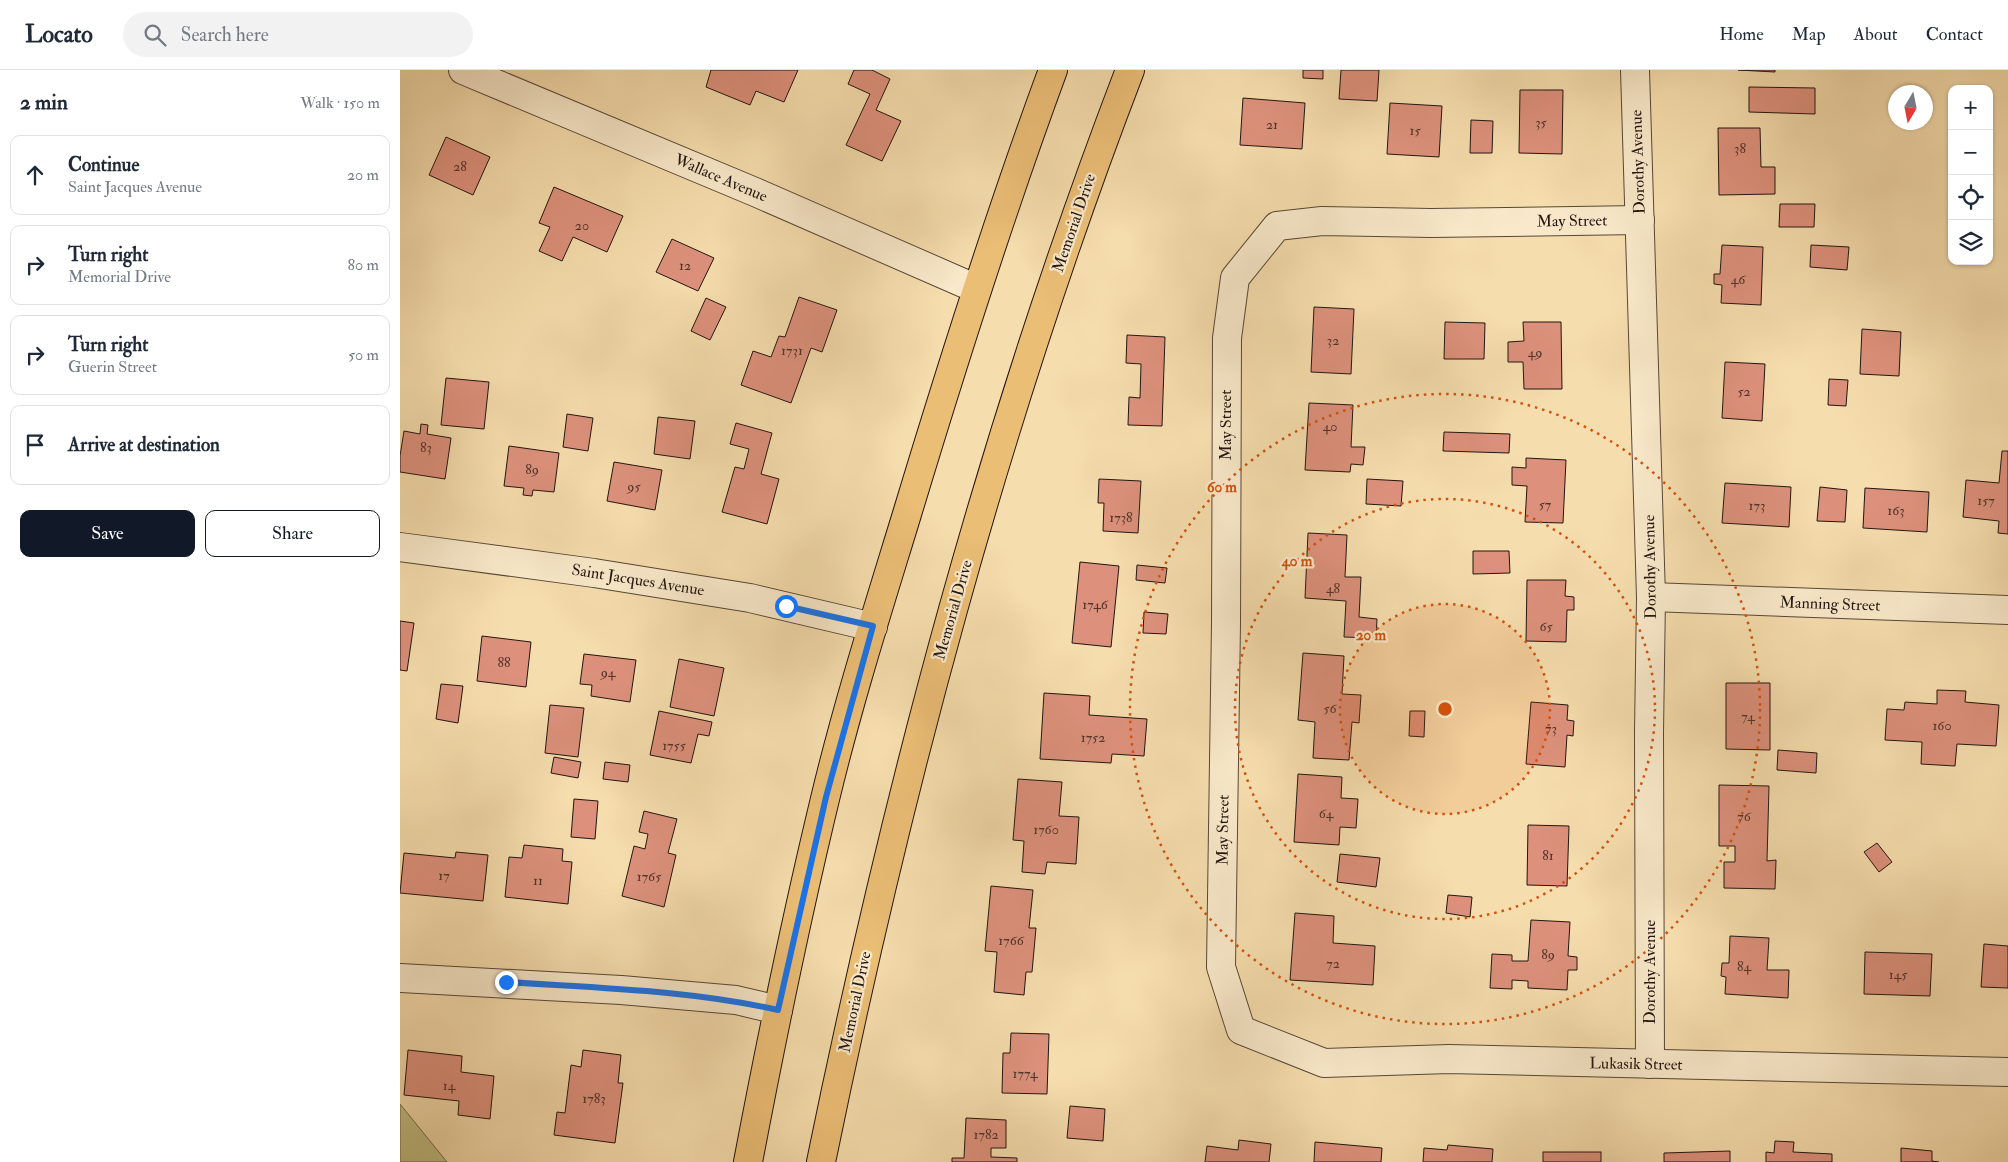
<!DOCTYPE html>
<meta charset="utf-8">
<style>
:root{--surface:#fff;--page:#f2f2f3;--text:#1f2937;--muted:#747a83;--line:#e0e1e3;--accent:#111827}
body{margin:0;font-family:"IM FELL Double Pica",serif;background:var(--page);color:var(--text)}
.controls{position:absolute;right:15px;top:15px;display:grid;overflow:hidden;border-radius:10px;box-shadow:0 1px 4px #0004}
.controls button{width:45px;height:45px;display:grid;place-items:center;padding:0;border:0;border-bottom:1px solid var(--line);background:var(--surface);color:var(--text);font:25px sans-serif}
.compass{position:absolute;left:1488px;top:15px;width:45px;height:45px;border-radius:50%;background:var(--surface);box-shadow:0 1px 4px #0004;rotate:190deg}
.stop{position:absolute;width:15px;height:15px;margin:-11px;border:4px solid #1a73e8;border-radius:50%;background:#fff}
.stop.end{background:#1a73e8;border-color:#fff;box-shadow:0 1px 5px #0008}
.list{margin:0;padding:0;list-style:none}
h2{display:flex;justify-content:space-between;align-items:center;height:65px;margin:0;padding:0 20px;font-size:21px}
h2 small{font-size:16px;font-weight:400;color:var(--muted)}
.list li{display:grid;grid-template-columns:32px 1fr auto;gap:15px;align-items:center;box-sizing:border-box;height:80px;margin:0 10px 10px;padding:0 10px;border:1px solid var(--line);border-radius:10px}
.list b{display:block;font-size:19px;white-space:nowrap}
.list p{margin:0;font-size:16px;white-space:nowrap;color:var(--muted)}
.list em{font-size:16px;font-style:normal;color:var(--muted)}
.actions{display:flex;gap:10px;padding:15px 20px}
.actions a{flex:1;padding:11px 0;border:1px solid var(--accent);border-radius:10px;text-align:center;font-size:18px;color:var(--accent)}
.actions .main{background:var(--accent);color:#fff}
.icon{flex:none;width:28px;height:28px;fill:none;stroke:currentColor;stroke-width:2;stroke-linecap:round;stroke-linejoin:round}
.map{position:relative;flex:none;width:1608px;height:1092px;overflow:hidden}
header{display:flex;align-items:center;gap:30px;box-sizing:border-box;height:70px;padding:0 25px;background:var(--surface);border-bottom:1px solid var(--line)}
header strong{font-size:24px}
nav{display:flex;gap:28px;margin-inline-start:auto;font-size:18px}
.search{width:350px;height:45px;background:var(--page);display:flex;align-items:center;gap:12px;box-sizing:border-box;padding:0 18px;border-radius:28px;color:var(--muted);font-size:19px}
main{display:flex}
aside{flex:1;background:var(--surface)}
.map>svg:first-child{display:block}
</style>
<header>
<strong>Locato</strong>
<div class="search"><svg class="icon" aria-label="search" viewBox="0 0 24 24"><circle cx="10" cy="10" r="6"/><path d="M15 15l6 6"/></svg>Search here</div>
<nav><a>Home</a><a>Map</a><a>About</a><a>Contact</a></nav>
</header>
<main>
<aside>
<h2>2 min<small>Walk · 150 m</small></h2>
<ul class="list">
<li><svg class="icon" aria-label="ahead" viewBox="0 0 24 24"><path d="M12 20V5M6 11l6-6 6 6"/></svg><div><b>Continue</b><p>Saint Jacques Avenue</p></div><em>20 m</em></li>
<li><svg class="icon" aria-label="right" viewBox="0 0 24 24"><path d="M7 20v-9h11M14 6l5 5-5 5"/></svg><div><b>Turn right</b><p>Memorial Drive</p></div><em>80 m</em></li>
<li><svg class="icon" aria-label="right" viewBox="0 0 24 24"><path d="M7 20v-9h11M14 6l5 5-5 5"/></svg><div><b>Turn right</b><p>Guerin Street</p></div><em>50 m</em></li>
<li><svg class="icon" aria-label="arrive" viewBox="0 0 24 24"><path d="M6 21V4h12l-3 4 3 4H6"/></svg><div><b>Arrive at destination</b></div></li>
</ul>
<div class="actions"><a class="main">Save</a><a>Share</a></div>
</aside>
<div class="map">
<svg width="1608" height="1092" viewBox="0 0 1608 1092">
<rect width="100%" height="100%" fill="#f6ddad"/>
<filter id="stains"><feTurbulence type="fractalNoise" baseFrequency=".004" numOctaves="4"/><feColorMatrix values="0 0 0 0 .2 0 0 0 0 .09 0 0 0 0 .02 0 0 0 .5 -.17"/></filter>
<radialGradient id="worn" r=".72"><stop offset=".6" stop-color="#630" stop-opacity="0"/><stop offset="1" stop-color="#630" stop-opacity=".3"/></radialGradient>
<!-- green -->
<path fill="#c3bf85" stroke="#726a4a" d="M0 1034 47 1092H0Z"/>
<!-- building -->
<g fill="#dd917c" stroke="#221510">
<path d="M311 0H398L384 32 356 21 350 35 306 17Z"/>
<path d="M454 0H472L490 9 476 40 501 51 482 91 446 75 470 24 448 14Z"/>
<path d="M903 0H923V9L903 8Z"/>
<path d="M941 0H979L977 31 939 29Z"/>
<path d="M1338 0H1375V2Z"/>
<path d="M1349 17 1415 18V44L1349 42Z"/>
<path d="M1120 20H1163L1162 84 1119 83Z"/>
<path d="M843 28 905 33 902 79 840 75Z"/>
<path d="M990 33 1042 36 1039 87 987 84Z"/>
<path d="M1071 50 1093 51 1092 83H1070Z"/>
<path d="M1318 58H1360L1361 97H1375V124L1319 125Z"/>
<path d="M46 67 90 87 73 125 29 105Z"/>
<path d="M154 117 223 146 207 182 173 167 162 191 139 181 150 157 139 153Z"/>
<path d="M1380 134H1415L1414 157H1379Z"/>
<path d="M272 169 314 188 298 221 256 202Z"/>
<path d="M1322 175 1363 177 1361 235 1321 233 1322 215 1314 214V204H1320Z"/>
<path d="M1411 175 1449 177 1447 200 1410 197Z"/>
<path d="M399 227 437 240 422 282 411 278 391 333 341 315 353 281 371 287 379 266 385 267Z"/>
<path d="M306 228 326 237 310 270 291 261Z"/>
<path d="M914 237 954 239 951 304 911 302Z"/>
<path d="M1045 252 1085 253 1084 289H1044Z"/>
<path d="M1123 252H1161L1162 319H1124L1123 292H1108V272L1124 271Z"/>
<path d="M1462 259 1501 262 1499 306 1460 304Z"/>
<path d="M727 265 765 267 762 356 728 355 729 327 740 328 741 294 726 293Z"/>
<path d="M1325 292 1365 294 1362 351 1322 348Z"/>
<path d="M46 308 89 312 84 359 41 355Z"/>
<path d="M1429 309 1448 310 1446 336 1428 335Z"/>
<path d="M909 333 953 335 951 377H965L963 395 951 394 950 402 905 400Z"/>
<path d="M167 344 193 348 188 381 163 377Z"/>
<path d="M258 347 295 351 290 389 254 384Z"/>
<path d="M336 353 372 363 361 404 379 409 367 454 322 442 335 397 344 399 349 379 330 374Z"/>
<path d="M21 354 28 355 27 364 51 368 45 409 0 402V386L4 361 20 364Z"/>
<path d="M1044 362 1110 364 1109 383 1043 381Z"/>
<path d="M109 376 159 383 154 422 133 420 132 426 123 425 124 418 104 416Z"/>
<path d="M1602 381H1608V464L1598 463 1599 451 1563 447 1566 410 1599 413Z"/>
<path d="M1126 388 1166 390 1163 453 1125 452 1127 416 1112 415V397L1126 398Z"/>
<path d="M214 392 262 400 255 440 207 431Z"/>
<path d="M699 409 741 411 738 463 703 461 704 433H698Z"/>
<path d="M967 409 1003 411 1001 436 966 434Z"/>
<path d="M1325 413 1391 417 1389 457 1322 453Z"/>
<path d="M1420 417 1447 420 1445 452 1417 451Z"/>
<path d="M1465 418 1529 422 1527 462 1463 458Z"/>
<path d="M908 463 947 465 945 507H961L959 547 977 549 976 568 944 567 946 531 905 528Z"/>
<path d="M1073 481H1109L1110 503 1073 504Z"/>
<path d="M680 492 719 496 711 577 672 573Z"/>
<path d="M737 495 767 498 765 513 736 510Z"/>
<path d="M1127 510H1166L1165 526 1174 527V540H1167L1166 572 1126 571Z"/>
<path d="M744 542 768 544 766 564 743 563Z"/>
<path d="M0 551 14 553 7 601 0 600Z"/>
<path d="M82 566 131 572 126 617 77 611Z"/>
<path d="M903 583 944 586 942 624 961 625 959 653 952 652 949 690 913 688 915 652 898 650Z"/>
<path d="M184 584 236 590 230 632 191 626 192 615 180 614Z"/>
<path d="M279 589 324 598 314 646 270 637Z"/>
<path d="M1326 613H1370V680L1326 679Z"/>
<path d="M41 614 63 616 58 653 36 649Z"/>
<path d="M1537 620 1566 621 1565 632 1599 635 1596 676 1557 674 1555 696 1521 694 1522 672 1485 670 1487 639 1504 640 1505 632 1537 634Z"/>
<path d="M644 623 690 626 689 645 747 649 744 686 712 684 711 693 640 689Z"/>
<path d="M1131 632 1168 635 1167 650 1174 651 1173 666 1167 665 1165 697 1126 694Z"/>
<path d="M150 635 184 638 178 687 145 683Z"/>
<path d="M259 641 312 652 309 666 298 664 291 693 250 685Z"/>
<path d="M1010 641H1025L1024 667 1009 666Z"/>
<path d="M1378 680 1417 683 1416 703 1377 700Z"/>
<path d="M154 687 181 692 178 708 151 703Z"/>
<path d="M205 692 230 695 228 712 203 709Z"/>
<path d="M898 704 942 707 941 728 958 729 956 758 940 757 939 775 894 772Z"/>
<path d="M618 709 662 712 659 746 679 747 676 794 647 792 645 804 622 802 624 771 613 770Z"/>
<path d="M1319 715 1369 716 1367 791 1376 790 1375 819 1324 818V792H1335V776H1319Z"/>
<path d="M174 729 198 731 195 769 171 767Z"/>
<path d="M244 741 277 749 268 783 276 785 264 837 222 826 234 776 245 779 248 764 239 762Z"/>
<path d="M1128 755 1169 756 1167 816 1127 815Z"/>
<path d="M1477 773 1492 792 1479 802 1464 782Z"/>
<path d="M124 775 163 779 162 791 172 792 168 834 105 827 109 787 122 788Z"/>
<path d="M56 782 88 785 83 831 0 823 4 783 55 788Z"/>
<path d="M940 784 980 788 976 817 937 812Z"/>
<path d="M591 816 633 820 629 858H636L632 902H626L624 925 594 922 597 882 585 881Z"/>
<path d="M1048 825 1072 827 1070 847 1046 843Z"/>
<path d="M895 843 934 846 933 873 975 876 973 915 890 910Z"/>
<path d="M1131 850 1170 852 1168 886 1177 887V900H1168L1167 920 1128 918V911L1112 910V919L1090 918 1092 884 1112 885V891H1128Z"/>
<path d="M1330 866 1369 868 1367 900H1389L1388 928 1325 924 1326 907 1321 906 1322 893H1329Z"/>
<path d="M1584 874 1608 876V918L1581 917Z"/>
<path d="M1465 882 1532 884 1530 926 1464 924Z"/>
<path d="M611 963 649 964 647 1024 602 1023 603 983H610Z"/>
<path d="M8 980 62 986 61 1002 94 1006 90 1049 58 1045 59 1031 4 1025Z"/>
<path d="M183 980 221 985 218 1013H223L215 1073 154 1065 157 1042 165 1043 171 995 181 997Z"/>
<path d="M670 1036 705 1039 703 1071 667 1068Z"/>
<path d="M566 1048 606 1050V1078H591V1087L617 1088V1092H552V1088H564Z"/>
<path d="M839 1070 871 1074 869 1092H805L807 1076 838 1080Z"/>
<path d="M1375 1071 1394 1072 1393 1082 1432 1084V1092H1366V1082L1374 1083Z"/>
<path d="M915 1072 982 1078 981 1092H914Z"/>
<path d="M1048 1075 1093 1079 1092 1092H1023L1024 1078 1047 1080Z"/>
<path d="M1501 1078 1532 1081V1091L1539 1092H1501Z"/>
<path d="M1330 1081V1092H1264V1083Z"/>
<rect x="1143" y="1082" width="58" height="10"/>
</g>
<g fill="none" stroke-linecap="round" stroke-linejoin="round">
<!-- minor casing -->
<g stroke="#574737" stroke-width="30">
<g id="minor">
<path d="M63 0 355 122 577 219"/>
<path d="M1235 0 1251 527 1249 662 1250 994"/>
<path d="M1240 150 1031 153 922 151 877 156 835 208 827 268 826 553 821 897 841 960 924 993 1049 989 1608 1002"/>
<path d="M0 477 194 503 350 528 473 557"/>
<path d="M1251 527 1608 540"/>
<path d="M0 908 221 920 336 930 378 940"/>
</g>
</g>
<!-- major casing -->
<g stroke="#221510" stroke-width="30">
<g id="major">
<path d="M348 1092C371 971 396 849 425 729 448 633 478 539 507 444 552 295 599 146 653 0"/>
<path d="M421 1092C497 721 594 354 730 0"/>
</g>
</g>
<!-- minor -->
<use href="#minor" stroke="#f9e9ca" stroke-width="28"/>
<!-- major -->
<use href="#major" stroke="#ebbe76" stroke-width="28"/>
</g>
<g fill="none" stroke-linecap="round" stroke-linejoin="round">
<!-- route -->
<path stroke="#1a73e8" stroke-width="6" d="M106 912C197 918 289 920 378 940L426 727 473 556 386 536"/>
</g>
<!-- distance rings -->
<circle cx="1045" cy="639" r="105" fill="#d4520c" fill-opacity=".12"/>
<g fill="none" stroke="#d4520c" stroke-width="2.5" stroke-dasharray="2.5 5">
<circle cx="1045" cy="639" r="105"/>
<circle cx="1045" cy="639" r="210"/>
<circle cx="1045" cy="639" r="315"/>
</g>
<g text-anchor="middle" dominant-baseline="central" stroke-width="4.5" stroke-linejoin="round" paint-order="stroke">
<!-- number labels -->
<g font-size="14" fill="#51342b">
<text x="1141" y="52">35</text>
<text x="872" y="54">21</text>
<text x="1015" y="60">15</text>
<text x="1340" y="78">38</text>
<text x="60" y="96">28</text>
<text x="182" y="155">20</text>
<text x="285" y="195">12</text>
<text x="1338" y="209">46</text>
<text x="933" y="270">32</text>
<text x="392" y="280">1731</text>
<text x="1135" y="282">49</text>
<text x="1344" y="321">52</text>
<text x="930" y="356">40</text>
<text x="26" y="377">83</text>
<text x="132" y="399">89</text>
<text x="234" y="416">95</text>
<text x="1586" y="430">157</text>
<text x="1145" y="434">57</text>
<text x="1357" y="435">173</text>
<text x="1496" y="440">163</text>
<text x="721" y="447">1738</text>
<text x="933" y="518">48</text>
<text x="695" y="534">1746</text>
<text x="1146" y="556">65</text>
<text x="104" y="592">88</text>
<text x="208" y="602">94</text>
<text x="930" y="638">56</text>
<text x="1348" y="646">74</text>
<text x="1542" y="655">160</text>
<text x="1151" y="658">73</text>
<text x="693" y="667">1752</text>
<text x="274" y="675">1755</text>
<text x="926" y="743">64</text>
<text x="1344" y="746">76</text>
<text x="646" y="759">1760</text>
<text x="1148" y="785">81</text>
<text x="44" y="805">17</text>
<text x="249" y="806">1765</text>
<text x="138" y="810">11</text>
<text x="611" y="870">1766</text>
<text x="1148" y="884">89</text>
<text x="933" y="893">72</text>
<text x="1344" y="896">84</text>
<text x="1498" y="904">145</text>
<text x="625" y="1003">1774</text>
<text x="49" y="1015">14</text>
<text x="194" y="1028">1783</text>
<text x="586" y="1064">1782</text>
</g>
<!-- street labels -->
<g font-size="16" fill="#221510" stroke="#f9e9ca">
<text transform="translate(1238 92) rotate(-92)">Dorothy Avenue</text>
<text transform="translate(321 108) rotate(23)">Wallace Avenue</text>
<text transform="translate(1172 151) rotate(-1)">May Street</text>
<text transform="translate(674 153) rotate(-71)">Memorial Drive</text>
<text transform="translate(826 355) rotate(-90)">May Street</text>
<text transform="translate(1250 497) rotate(-91)">Dorothy Avenue</text>
<text transform="translate(238 510) rotate(9)">Saint Jacques Avenue</text>
<text transform="translate(1430 534) rotate(2)">Manning Street</text>
<text transform="translate(553 540) rotate(-74)">Memorial Drive</text>
<text transform="translate(823 760) rotate(-89)">May Street</text>
<text transform="translate(1250 902) rotate(-90)">Dorothy Avenue</text>
<text transform="translate(455 932) rotate(-78)">Memorial Drive</text>
<text transform="translate(1236 994) rotate(1)">Lukasik Street</text>
</g>
</g>
<circle cx="1045" cy="639" r="8" fill="#d4520c" stroke="#f9e9ca" stroke-width="2.5"/>
<g font-size="15" text-anchor="middle" font-weight="bold" fill="#d4520c" stroke="#f9e9ca" stroke-width="4.5" stroke-linejoin="round" paint-order="stroke">
<text x="822" y="422">60 m</text>
<text x="897" y="496">40 m</text>
<text x="971" y="570">20 m</text>
</g>
<rect width="100%" height="100%" filter="url(#stains)"/>
<rect width="100%" height="100%" fill="url(#worn)"/>
</svg>
<div class="controls">
<button>+</button>
<button>−</button>
<button><svg class="icon" aria-label="locate" viewBox="0 0 24 24"><circle cx="12" cy="12" r="6"/><path d="M12 2v4M12 18v4M2 12h4M18 12h4"/></svg></button>
<button><svg class="icon" aria-label="layers" viewBox="0 0 24 24"><path d="M12 4l9 5-9 5-9-5zM3 14l9 5 9-5"/></svg></button>
</div>
<svg class="compass" viewBox="-18 -18 36 36"><path d="M0-13l5 13h-10z" fill="#e53935"/><path d="M0 13l5-13h-10z" fill="#747a83"/></svg>
<div class="stop" style="left:386px;top:536px"></div>
<div class="stop end" style="left:106px;top:912px"></div>
</div>
</main>
